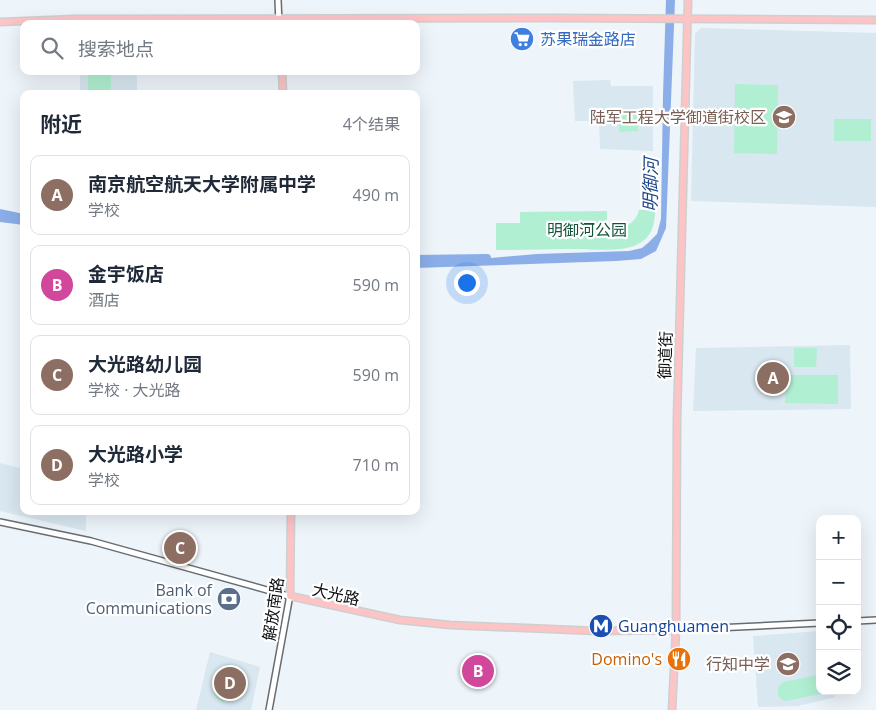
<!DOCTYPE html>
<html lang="zh">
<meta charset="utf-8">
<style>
:root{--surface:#fff;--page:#f2f2f3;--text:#1f2937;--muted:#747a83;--line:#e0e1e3;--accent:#956115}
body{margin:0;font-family:"Open Sans","Noto Sans SC",sans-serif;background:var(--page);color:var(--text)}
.controls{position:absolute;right:15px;bottom:15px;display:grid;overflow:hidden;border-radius:10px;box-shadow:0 5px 20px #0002}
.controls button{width:45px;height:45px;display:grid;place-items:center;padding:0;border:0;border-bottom:1px solid var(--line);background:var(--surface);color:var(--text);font:25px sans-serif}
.you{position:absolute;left:466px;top:282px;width:18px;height:18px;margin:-12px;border:4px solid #fff;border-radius:50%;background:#1a73e8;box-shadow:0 0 0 8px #1a73e833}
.badge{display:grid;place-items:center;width:32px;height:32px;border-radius:50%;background:var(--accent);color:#fff;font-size:16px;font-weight:700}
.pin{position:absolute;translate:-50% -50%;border:2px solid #fff;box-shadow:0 1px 5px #0006}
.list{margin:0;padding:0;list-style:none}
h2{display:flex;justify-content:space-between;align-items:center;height:65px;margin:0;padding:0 20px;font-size:21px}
h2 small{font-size:16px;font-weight:400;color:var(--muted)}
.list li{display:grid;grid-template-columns:32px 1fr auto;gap:15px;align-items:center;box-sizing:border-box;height:80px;margin:0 10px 10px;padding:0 10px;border:1px solid var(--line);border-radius:10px}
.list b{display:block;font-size:19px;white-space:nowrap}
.list p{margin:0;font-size:16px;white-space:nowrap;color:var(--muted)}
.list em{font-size:16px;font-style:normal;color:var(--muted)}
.icon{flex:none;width:28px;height:28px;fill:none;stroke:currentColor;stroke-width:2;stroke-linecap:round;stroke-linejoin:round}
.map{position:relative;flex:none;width:876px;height:710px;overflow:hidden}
.search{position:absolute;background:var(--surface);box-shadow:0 5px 20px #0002;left:20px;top:20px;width:400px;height:55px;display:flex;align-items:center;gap:12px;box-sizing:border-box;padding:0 18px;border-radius:10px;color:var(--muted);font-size:19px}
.panel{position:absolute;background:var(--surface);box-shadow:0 5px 20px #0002;left:20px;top:90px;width:400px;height:425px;border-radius:10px}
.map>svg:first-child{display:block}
</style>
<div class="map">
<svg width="876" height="710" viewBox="0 0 876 710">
<rect width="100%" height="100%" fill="#edf4fa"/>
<!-- built -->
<g fill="#d8e7f0">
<path d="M701 28 876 33V207L691 201 695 34Z"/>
<rect x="80" y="71" width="57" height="23"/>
<path d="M610 80 611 86H653V151L600 149 599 121H575L573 81Z"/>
<path d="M850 345 851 409 693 411 696 348Z"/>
<path d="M0 463 24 469V511H86V531L0 511Z"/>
<path d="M820 631V691H834L835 697 798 706 758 707 753 636Z"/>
<path d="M210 652 260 667 251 710H196Z"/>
</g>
<!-- green -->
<g fill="#b1efd2">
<path d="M88 71H111V91L88 92Z"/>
<path d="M735 84 778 85 777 154 734 153Z"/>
<path d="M619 110H638V120L620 121Z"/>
<rect x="834" y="119" width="37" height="22"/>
<path d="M619 121H638V131L619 132Z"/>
<path d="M655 209C655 225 652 239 634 246 617 252 595 249 577 249 550 249 523 250 496 250V223H520V212L607 211V226C621 230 636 225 639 210Z"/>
<path d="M794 348H817L816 367H794Z"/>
<path d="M786 375H838V404L785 403Z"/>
<path d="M227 664 235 666 238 671 232 699 222 702 216 697 214 694C217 684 218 669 227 664Z"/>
<path d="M818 675 820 676V691H827L826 693 786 701 781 699 778 695V687L783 682Z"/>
</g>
<!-- water -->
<g fill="#8baee8">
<path d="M666 0H675L666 228 656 251 641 259 616 261 416 268V260L491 258 537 254 629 251 642 248 648 243 657 234 661 219 663 95Z"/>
<path d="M0 209 24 214V225L0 222Z"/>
</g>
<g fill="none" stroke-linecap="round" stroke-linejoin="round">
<!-- river -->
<path stroke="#8baee8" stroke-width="8" d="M416 259 487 258"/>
<!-- minor casing -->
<g stroke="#666d72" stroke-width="8">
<g id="minor">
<path d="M278 0 279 24"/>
<path d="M0 522 91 541 292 597"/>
<path d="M857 621 876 620"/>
<path d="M673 630 820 623"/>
<path d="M269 710 290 595"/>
</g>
</g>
<!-- major casing -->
<g stroke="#cfcfcf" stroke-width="9">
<g id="major">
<path d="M0 22 75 19 558 18 876 20"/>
<path d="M282 71 283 94"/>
<path d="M291 511 290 596 400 620 450 625 597 631 676 630 675 634"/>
<path d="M672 710 676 630 677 419 688 0"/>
</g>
</g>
<!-- minor -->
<use href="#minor" stroke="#fff" stroke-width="5"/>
<!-- major -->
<use href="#major" stroke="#fdc4c6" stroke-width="6"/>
</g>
<!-- icons -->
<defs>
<g id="supermarket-disc" transform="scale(1.25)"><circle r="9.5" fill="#3f7fe0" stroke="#fff"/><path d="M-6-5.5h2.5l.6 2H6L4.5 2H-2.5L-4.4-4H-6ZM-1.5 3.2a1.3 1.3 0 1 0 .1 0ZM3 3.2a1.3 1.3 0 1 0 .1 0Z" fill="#fff"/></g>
<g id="university-disc" transform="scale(1.25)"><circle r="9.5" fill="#8d6e63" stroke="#fff"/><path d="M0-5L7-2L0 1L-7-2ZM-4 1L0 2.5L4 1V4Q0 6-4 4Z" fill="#fff"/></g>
<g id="bank-disc" transform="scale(1.25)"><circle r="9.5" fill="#5c6f8a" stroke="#fff"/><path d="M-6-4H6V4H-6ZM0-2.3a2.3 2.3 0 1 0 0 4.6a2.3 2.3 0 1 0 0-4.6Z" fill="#fff"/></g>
<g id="metro-disc" transform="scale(1.25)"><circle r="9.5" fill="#1a4fb4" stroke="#fff"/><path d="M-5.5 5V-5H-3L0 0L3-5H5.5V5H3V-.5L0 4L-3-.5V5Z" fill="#fff"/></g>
<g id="restaurant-disc" transform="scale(1.25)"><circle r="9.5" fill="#e8710a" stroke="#fff"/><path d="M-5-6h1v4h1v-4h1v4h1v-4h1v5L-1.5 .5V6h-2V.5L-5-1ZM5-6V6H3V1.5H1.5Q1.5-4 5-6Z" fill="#fff"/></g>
<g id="school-disc" transform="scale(1.25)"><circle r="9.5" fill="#8d6e63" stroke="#fff"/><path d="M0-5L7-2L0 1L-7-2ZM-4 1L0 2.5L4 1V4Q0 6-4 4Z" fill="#fff"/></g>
</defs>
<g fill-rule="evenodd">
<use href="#supermarket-disc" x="522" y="39"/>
<use href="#university-disc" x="784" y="117"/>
<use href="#bank-disc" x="229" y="599"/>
<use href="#metro-disc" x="601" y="626"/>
<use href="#restaurant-disc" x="679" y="659"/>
<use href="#school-disc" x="788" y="664"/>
</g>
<g text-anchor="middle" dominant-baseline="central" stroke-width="4.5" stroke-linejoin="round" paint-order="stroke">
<!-- shop labels -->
<g font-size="16" fill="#366cbe" stroke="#fff" text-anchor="start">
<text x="540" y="39">苏果瑞金路店</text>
</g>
<!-- education labels -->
<g font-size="16" fill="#785e54" stroke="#fff" text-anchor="end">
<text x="766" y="117">陆军工程大学御道街校区</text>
<text x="770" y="664">行知中学</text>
</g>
<!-- park labels -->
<g font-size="16" fill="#14523b" stroke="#fff">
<text x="587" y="230">明御河公园</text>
</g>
<!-- street labels -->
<g font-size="16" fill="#0d0f11" stroke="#fff">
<text transform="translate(665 355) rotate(-88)">御道街</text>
<text transform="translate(336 594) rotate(13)">大光路</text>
<text transform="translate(273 609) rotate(-82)">解放南路</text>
</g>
<!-- service labels -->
<g font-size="16" fill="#4e5e75" stroke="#fff" text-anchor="end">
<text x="212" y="590">Bank of<tspan x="212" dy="18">Communications</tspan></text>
</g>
<!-- transit labels -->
<g font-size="16" fill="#164399" stroke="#fff" text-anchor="start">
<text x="618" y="626">Guanghuamen</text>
</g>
<!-- food labels -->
<g font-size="16" fill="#c56008" stroke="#fff" text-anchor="end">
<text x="662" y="659">Domino's</text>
</g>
<!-- water labels -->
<g font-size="18" font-style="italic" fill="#1e468b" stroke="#fff">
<text transform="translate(650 185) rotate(-89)">明御河</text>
</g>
</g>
</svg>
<div class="controls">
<button>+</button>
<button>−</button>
<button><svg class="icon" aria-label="locate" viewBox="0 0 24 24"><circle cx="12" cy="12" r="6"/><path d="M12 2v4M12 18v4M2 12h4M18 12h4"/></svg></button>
<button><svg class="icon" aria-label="layers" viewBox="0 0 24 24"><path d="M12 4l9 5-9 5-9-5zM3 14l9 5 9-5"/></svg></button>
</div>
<div class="you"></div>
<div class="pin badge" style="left:773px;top:378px;background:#8d6e63">A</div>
<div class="pin badge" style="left:478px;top:671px;background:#d1479c">B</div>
<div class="pin badge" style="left:180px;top:548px;background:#8d6e63">C</div>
<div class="pin badge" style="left:230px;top:683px;background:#8d6e63">D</div>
<div class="search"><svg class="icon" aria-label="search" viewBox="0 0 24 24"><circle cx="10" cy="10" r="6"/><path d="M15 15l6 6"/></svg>搜索地点</div>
<section class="panel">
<h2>附近<small>4个结果</small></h2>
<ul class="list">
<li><span class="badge" style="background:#8d6e63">A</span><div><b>南京航空航天大学附属中学</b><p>学校</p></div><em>490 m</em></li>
<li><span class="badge" style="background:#d1479c">B</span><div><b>金宇饭店</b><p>酒店</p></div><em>590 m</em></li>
<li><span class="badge" style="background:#8d6e63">C</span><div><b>大光路幼儿园</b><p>学校 · 大光路</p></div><em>590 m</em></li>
<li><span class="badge" style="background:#8d6e63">D</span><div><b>大光路小学</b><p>学校</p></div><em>710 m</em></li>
</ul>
</section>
</div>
